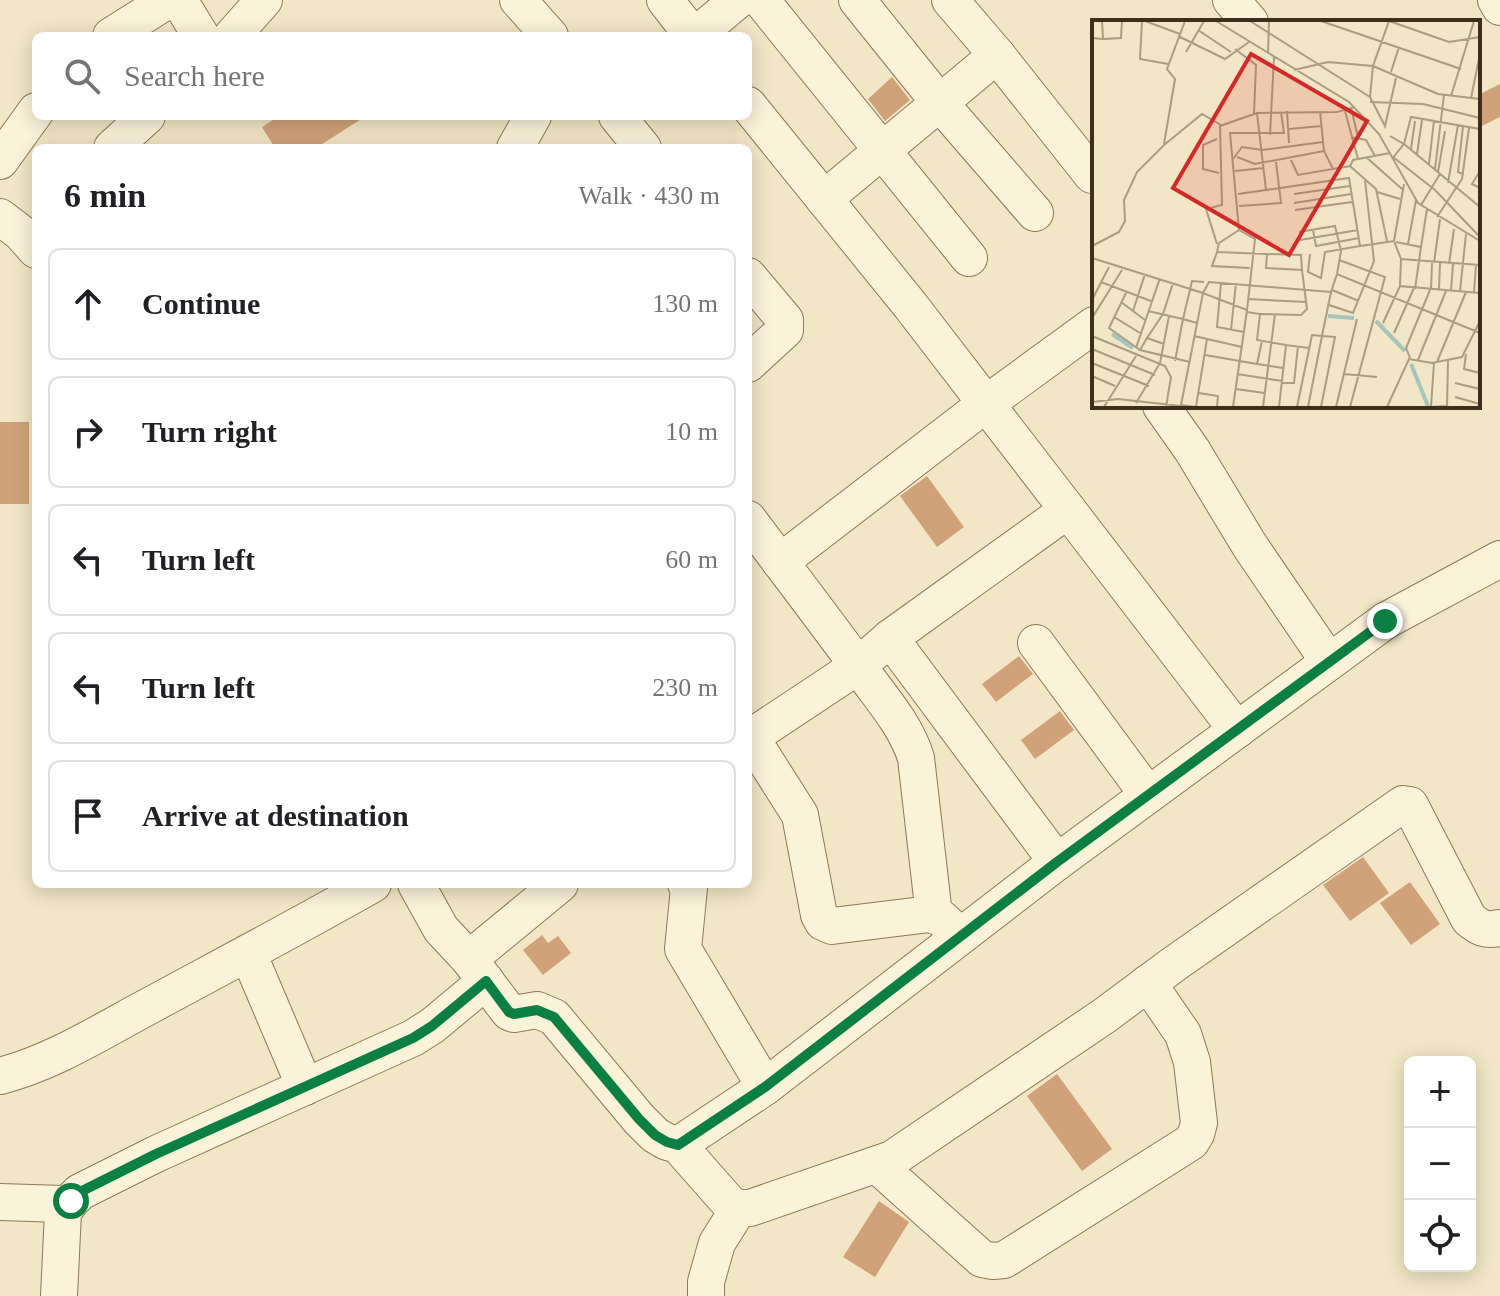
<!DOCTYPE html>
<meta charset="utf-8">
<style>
:root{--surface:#fff;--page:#f6f6f6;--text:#202124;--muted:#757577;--line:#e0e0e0}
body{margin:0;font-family:"Times New Roman",serif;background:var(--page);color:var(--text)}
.controls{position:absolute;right:24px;bottom:24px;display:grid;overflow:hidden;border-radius:12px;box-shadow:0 4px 20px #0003}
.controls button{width:72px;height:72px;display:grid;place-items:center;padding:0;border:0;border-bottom:2px solid var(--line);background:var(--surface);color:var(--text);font:40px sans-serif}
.stop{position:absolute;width:24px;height:24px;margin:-18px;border:6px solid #0b8043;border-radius:50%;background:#fff}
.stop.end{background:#0b8043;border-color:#fff;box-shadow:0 2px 8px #0008}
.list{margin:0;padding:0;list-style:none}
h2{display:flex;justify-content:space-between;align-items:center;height:104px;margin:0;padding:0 32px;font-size:34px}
h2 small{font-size:26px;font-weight:400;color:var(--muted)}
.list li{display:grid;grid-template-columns:52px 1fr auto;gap:24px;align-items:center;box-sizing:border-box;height:112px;margin:0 16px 16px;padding:0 16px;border:2px solid var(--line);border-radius:12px}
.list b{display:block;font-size:30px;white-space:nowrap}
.list em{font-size:26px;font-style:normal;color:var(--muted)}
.icon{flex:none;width:44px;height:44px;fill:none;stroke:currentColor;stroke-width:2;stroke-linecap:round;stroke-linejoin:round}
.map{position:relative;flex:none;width:1500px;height:1296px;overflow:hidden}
.search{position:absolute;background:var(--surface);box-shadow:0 4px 20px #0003;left:32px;top:32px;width:720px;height:88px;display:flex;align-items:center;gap:20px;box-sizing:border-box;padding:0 28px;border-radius:12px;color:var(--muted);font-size:30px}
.panel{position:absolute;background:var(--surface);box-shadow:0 4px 20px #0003;left:32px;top:144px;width:720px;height:744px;border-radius:12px}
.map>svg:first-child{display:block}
</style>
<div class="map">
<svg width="1500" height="1296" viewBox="0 0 1500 1296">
<rect width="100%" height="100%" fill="#f1e6c5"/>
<!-- building -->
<g fill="#d1a279">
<path d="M892 77 910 100 885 121 868 99Z"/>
<path d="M1500 84V117L1478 128V95Z"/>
<path d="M279 116H366L316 148H275L262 127Z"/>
<rect x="0" y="422" width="29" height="82"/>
<path d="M927 476 964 527 937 547 900 496Z"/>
<path d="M1019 656 1033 674 996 702 982 684Z"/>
<path d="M1060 711 1074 730 1035 759 1021 740Z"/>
<path d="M1363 857 1389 893 1350 921 1323 885Z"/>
<path d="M1410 882 1440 924 1411 945 1380 903Z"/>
<path d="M542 935 548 943 558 936 571 953 543 975 523 950Z"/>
<path d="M1057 1074 1112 1149 1082 1171 1027 1096Z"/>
<path d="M879 1201 909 1222 875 1277 843 1257Z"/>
</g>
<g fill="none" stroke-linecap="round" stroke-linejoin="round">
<!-- minor casing -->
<g stroke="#8d785a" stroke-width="38">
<g id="minor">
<path d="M179 0 201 36"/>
<path d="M518 0 550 36"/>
<path d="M665 0 693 36"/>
<path d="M761 0 969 258"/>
<path d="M857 0 939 102 1035 213"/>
<path d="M950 0 997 55 1092 175"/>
<path d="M1231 0 1250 22"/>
<path d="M1496 0 1500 7"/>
<path d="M111 36 168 0"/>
<path d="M232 36 264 0"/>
<path d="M695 36 738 0"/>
<path d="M748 105 910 305 1068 510 890 638 858 666 748 739"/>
<path d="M617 116 643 148"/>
<path d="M112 148 147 116"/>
<path d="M515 148 533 116"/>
<path d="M0 161 36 111"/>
<path d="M824 199 997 55"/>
<path d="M0 217 21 233 36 250"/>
<path d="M748 276 785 320V330L748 364"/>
<path d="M1161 406 1192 450 1250 546 1329 662"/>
<path d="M1068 510 1237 730"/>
<path d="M748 519C787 571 826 622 864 674 883 700 906 726 916 758L934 915"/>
<path d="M780 562 987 403 1094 325"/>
<path d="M890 638 1057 862"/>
<path d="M1036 643 1148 795"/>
<path d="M748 733 800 815 819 915 823 922 832 926 930 914 941 918 952 928"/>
<path d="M416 884 441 929 469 959 560 884"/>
<path d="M686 884 689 888 683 949 765 1087 1057 862 1385 621 1500 559"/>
<path d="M248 953 305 1087"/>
<path d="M469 959 509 1012 514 1014 537 1010 554 1017 639 1119 655 1135 667 1142 678 1145 730 1204 739 1208H750L892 1159 1104 1016 1174 964 1403 804 1410 805 1469 919C1480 928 1485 931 1500 928"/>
<path d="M0 1076C54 1062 102 1031 151 1005 225 965 299 926 373 884"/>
<path d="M678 1145 765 1087"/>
<path d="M877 1165 982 1259 993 1261 1004 1260 1191 1142 1196 1134 1199 1123 1192 1062 1183 1034 1148 983"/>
<path d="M0 1202 63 1204 71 1201"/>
<path d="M59 1296 63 1212 71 1201 80 1192 156 1154 413 1038 432 1026 486 981"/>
<path d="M706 1296V1282L717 1243 739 1208"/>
</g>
</g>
<!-- minor -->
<use href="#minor" stroke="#fbf2da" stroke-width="36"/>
</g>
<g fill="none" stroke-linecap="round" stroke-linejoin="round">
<!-- route -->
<path stroke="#0b8043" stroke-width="10" d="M71 1201 80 1192 156 1154 413 1038 432 1026 486 981 509 1012 514 1014 537 1010 554 1017 639 1119 655 1135 667 1142 678 1145 765 1087 1057 862 1385 621"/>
</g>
<!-- overview -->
<g transform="translate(1092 20)">
<rect width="388" height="388" fill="#f1e6c5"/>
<path fill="none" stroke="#a7c4bd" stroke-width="4" d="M236 296 262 298M284 301 313 331M20 314 41 328M319 344 336 386"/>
<path fill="none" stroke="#a99d83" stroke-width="2" d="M50 1 48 39 76 44M53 1 88 14M124 1 257 82 287 114 326 183 388 221M158 1 278 77M229 1 369 49M297 1 281 46 278 77 293 106 304 58M297 1 357 22 388 17M106 10 139 32M86 16 133 39 157 22M0 18 11 19 10 1M11 19 29 18 30 1M143 29 164 45 162 94M94 32 112 1M176 34 177 1M202 50 236 42 281 46 346 74 388 79M299 52 307 27M359 76 382 1M379 78 388 34M278 82 331 84 388 98M263 87 245 92 165 93 174 170 257 158 268 226 302 221 309 239 388 245M259 88 266 117M195 91 197 123M228 91 232 131 241 149M253 91 266 139M371 106 366 152 371 154M197 109 229 106M178 115 182 37M298 116 312 124 319 97 388 109M259 117 274 120 283 136M125 119 111 125V149L127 153M72 124 83 59 75 49 93 1M319 129 323 101M325 134 330 100M145 137 163 144 232 131M274 137 310 169M301 137 343 170 388 217M141 139 150 127 170 130 231 122M300 139 312 124 388 187M199 140 206 155 258 146 284 169 295 221M337 144 342 100M258 146 261 140 298 133M343 149 352 75M143 151 172 148M388 151 380 164 388 168M346 152 353 111M356 163 366 105M285 172 308 179M146 174 174 170M202 174 258 166M202 183 259 174M329 185 348 154M147 186 189 183 184 142M203 190 260 182M345 197 370 159 377 108M221 210 224 226 267 218M207 212 243 206 249 231 245 254M208 220 266 210M302 221 312 164M304 222 329 227 335 189M125 224 114 189 130 185 128 106 165 93M316 224 324 180M0 226 27 212 33 201 32 180 45 152 72 125 110 94 129 105M125 232 127 223 147 210 138 113H192L189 92M218 234 216 252 229 258 233 232 268 226M0 238 111 273 117 262 239 272 245 254 388 313M309 239 308 266 388 273M247 240 293 257 258 387M342 243 348 199M357 244 362 209M158 248 120 246 125 232 175 234M9 262 59 281M129 263 125 307 152 312M323 269 329 227M240 270 267 281M339 270 340 243M347 270 348 243M359 271 361 244M368 271 374 214M34 273 17 308 48 330M382 273 384 245M156 279 214 282M0 280 17 247M29 282 53 300M237 285 261 293 282 241 273 160M41 291 53 254M56 291 91 299 83 341M155 292 168 294 165 320 194 325M168 294 209 295 215 289 210 250 174 248 175 234 209 235 210 250M22 297 48 313M0 298 30 250M105 303 91 299 100 261 112 262M291 303 308 266M139 310 144 263M302 313 322 268M0 316 73 346 79 357 74 387M102 316 150 327M55 318 71 294 81 263M115 319 104 387 89 385 111 273 155 290 163 219 147 210M170 321 165 344 191 348M72 324 55 318 48 330 98 342M44 328 68 258M0 329 63 355M374 334 372 349 388 353M113 335 165 344M318 338 314 328 338 270M326 340 354 271M345 342 374 272M0 343 57 366M342 343 339 387 355 386M145 354 190 361M252 354 285 357M0 356 23 366M190 363H202L206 326M363 363 388 369M144 369 172 373M107 373 126 376 125 387M363 377 388 384M0 382 26 379 89 386M44 383 68 343 77 296M12 387 44 336M141 387 155 290M171 387 183 294M187 387 194 325 217 328M205 387 220 315 230 316 239 272M216 387 230 316 243 317 229 387M244 387 265 299M295 387 317 339 340 343 370 337 388 301M355 387 356 341"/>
<path fill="#d62828" fill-opacity="0.15" stroke="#d62828" stroke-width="4" d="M159 34 275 101 197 235 81 168Z"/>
<rect width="388" height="388" fill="none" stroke="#3d2f1f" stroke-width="4"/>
</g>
</svg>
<div class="controls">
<button>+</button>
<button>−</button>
<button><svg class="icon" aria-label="locate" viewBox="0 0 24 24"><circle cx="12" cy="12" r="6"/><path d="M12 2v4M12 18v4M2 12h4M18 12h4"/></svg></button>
</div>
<div class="stop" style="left:71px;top:1201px"></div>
<div class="stop end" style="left:1385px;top:621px"></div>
<div class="search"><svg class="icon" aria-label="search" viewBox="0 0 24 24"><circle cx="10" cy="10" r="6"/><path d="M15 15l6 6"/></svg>Search here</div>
<section class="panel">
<h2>6 min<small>Walk · 430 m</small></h2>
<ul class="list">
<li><svg class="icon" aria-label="ahead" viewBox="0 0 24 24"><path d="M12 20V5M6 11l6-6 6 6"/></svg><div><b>Continue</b></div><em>130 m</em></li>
<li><svg class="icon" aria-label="right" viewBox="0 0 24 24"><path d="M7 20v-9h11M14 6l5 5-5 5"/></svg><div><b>Turn right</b></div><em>10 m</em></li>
<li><svg class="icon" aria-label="left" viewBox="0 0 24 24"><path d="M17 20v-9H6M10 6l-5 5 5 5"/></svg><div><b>Turn left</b></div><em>60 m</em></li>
<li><svg class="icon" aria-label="left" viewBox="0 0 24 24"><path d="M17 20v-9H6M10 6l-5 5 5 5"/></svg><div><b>Turn left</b></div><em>230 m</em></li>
<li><svg class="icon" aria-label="arrive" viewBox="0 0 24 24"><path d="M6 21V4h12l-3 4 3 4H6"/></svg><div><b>Arrive at destination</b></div></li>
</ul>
</section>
</div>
